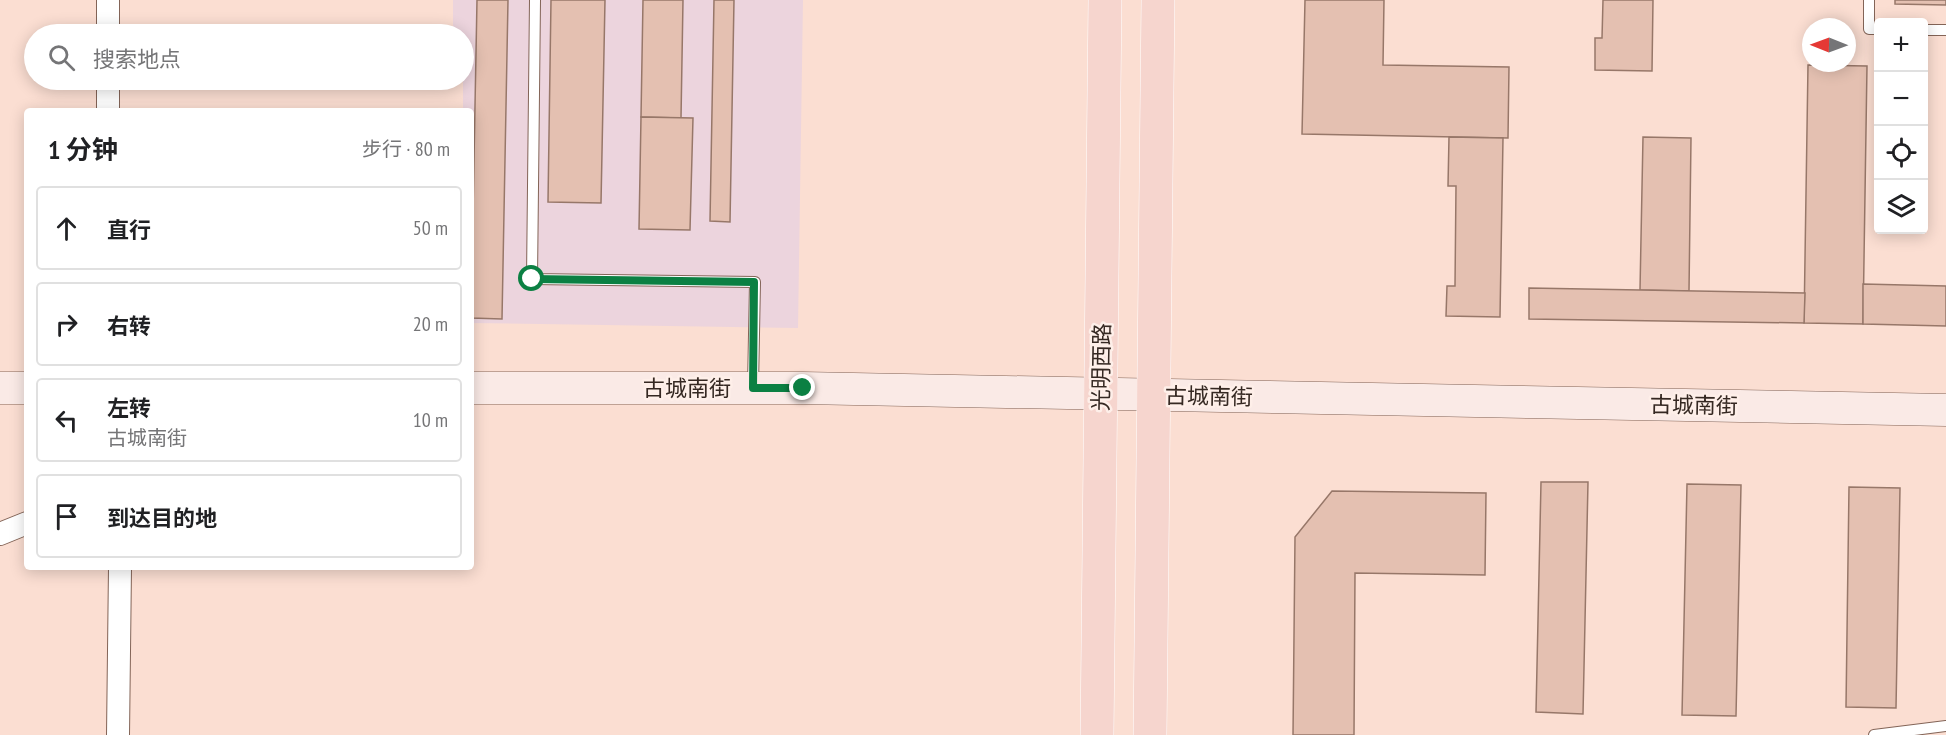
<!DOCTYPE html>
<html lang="zh">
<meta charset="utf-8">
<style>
:root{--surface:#fff;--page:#f6f6f6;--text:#202124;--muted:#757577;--line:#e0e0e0}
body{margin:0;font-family:"PT Sans Narrow","Noto Sans SC",sans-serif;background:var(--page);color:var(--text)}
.controls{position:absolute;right:18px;top:18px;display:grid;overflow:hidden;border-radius:6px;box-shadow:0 3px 15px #0003}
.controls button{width:54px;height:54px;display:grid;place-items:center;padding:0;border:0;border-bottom:2px solid var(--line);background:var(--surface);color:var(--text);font:30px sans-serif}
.compass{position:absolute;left:1802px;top:18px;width:54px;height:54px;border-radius:50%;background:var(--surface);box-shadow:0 3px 15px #0003;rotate:271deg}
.stop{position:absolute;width:18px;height:18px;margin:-14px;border:4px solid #0b8043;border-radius:50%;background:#fff}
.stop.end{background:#0b8043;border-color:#fff;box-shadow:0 2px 6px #0008}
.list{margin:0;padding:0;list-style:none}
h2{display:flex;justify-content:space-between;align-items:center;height:78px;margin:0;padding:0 24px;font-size:26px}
h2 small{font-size:20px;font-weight:400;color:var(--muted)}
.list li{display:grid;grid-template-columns:39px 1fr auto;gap:18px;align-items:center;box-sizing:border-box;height:84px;margin:0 12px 12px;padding:0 12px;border:2px solid var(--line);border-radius:6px}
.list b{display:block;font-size:22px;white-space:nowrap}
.list p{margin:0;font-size:20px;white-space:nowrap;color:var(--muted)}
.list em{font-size:20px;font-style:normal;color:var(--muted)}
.icon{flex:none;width:33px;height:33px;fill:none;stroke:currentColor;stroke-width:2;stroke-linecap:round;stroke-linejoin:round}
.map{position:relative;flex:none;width:1946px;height:735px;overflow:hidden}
.search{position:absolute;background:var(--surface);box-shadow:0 3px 15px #0003;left:24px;top:24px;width:450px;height:66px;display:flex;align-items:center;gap:15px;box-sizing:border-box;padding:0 21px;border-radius:33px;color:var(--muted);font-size:22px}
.panel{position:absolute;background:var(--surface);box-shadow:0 3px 15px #0003;left:24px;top:108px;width:450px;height:462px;border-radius:6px}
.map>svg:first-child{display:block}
</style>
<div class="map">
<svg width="1946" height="735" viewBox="0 0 1946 735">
<rect width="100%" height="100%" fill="#fbded2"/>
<!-- commercial -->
<path fill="#ecd4dd" d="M453 0H803L798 328 471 323V111H463V81L452 80H464V34H453Z"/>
<!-- building -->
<g fill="#e4c0b1" stroke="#977769" stroke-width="1.5">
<path d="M477 0H508L502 319 471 318Z"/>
<path d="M551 0H605L601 203 548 202Z"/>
<path d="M643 0H683L681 118 641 117Z"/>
<path d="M714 0H734L730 222 710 221Z"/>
<path d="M1305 0H1384L1383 65 1509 67 1508 138 1302 134Z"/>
<path d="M1603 0H1653L1652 71 1595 70V38H1602Z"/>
<path d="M1895 0H1946V5L1895 4Z"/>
<path d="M1808 65 1867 66 1863 324 1804 323Z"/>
<path d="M641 117 693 118 690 230 639 229Z"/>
<path d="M1449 137 1503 138 1500 317 1446 316 1447 286H1455L1456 186H1448Z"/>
<path d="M1643 137 1691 138 1689 291 1640 290Z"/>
<path d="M1863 284 1946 286V326L1863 324Z"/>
<path d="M1529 288 1805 293 1804 323 1529 319Z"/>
<path d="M1541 482H1588L1583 714 1536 712Z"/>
<path d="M1687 484 1741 485 1736 716 1682 715Z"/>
<path d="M1849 487 1900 488 1896 708 1846 707Z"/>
<path d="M1332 491 1486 493 1485 575 1355 573 1354 735H1293L1295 537Z"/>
</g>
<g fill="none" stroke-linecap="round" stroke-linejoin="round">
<!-- lane casing -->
<g stroke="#836457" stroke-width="12">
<g id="lane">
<path d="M535 0 532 279 755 282 753 386"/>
<path d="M1869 0V29H1878"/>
<path d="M1924 30H1946"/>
<path d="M1874 735 1946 726"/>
</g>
</g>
<!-- street casing -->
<g stroke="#836457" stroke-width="24">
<g id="street">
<path d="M108 0V34"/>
<path d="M108 80V111"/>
<path d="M0 534 27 523"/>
<path d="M118 735 120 567"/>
</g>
</g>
<!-- secondary casing -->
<g stroke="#836457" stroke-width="33">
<g id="secondary">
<path d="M0 388H27"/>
<path d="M471 388H803L1946 410"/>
</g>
</g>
<!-- primary casing -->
<g stroke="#fff" stroke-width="34">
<g id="primary">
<path d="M1097 735 1105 0"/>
<path d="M1150 735 1158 0"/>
</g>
</g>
<!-- lane -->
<use href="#lane" stroke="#fff" stroke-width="10"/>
<!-- street -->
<use href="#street" stroke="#fff" stroke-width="22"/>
<!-- secondary -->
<use href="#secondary" stroke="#faeae6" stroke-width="32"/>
<!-- primary -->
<use href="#primary" stroke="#f6d5ce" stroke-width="33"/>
</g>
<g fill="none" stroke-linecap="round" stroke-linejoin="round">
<!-- route -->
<path stroke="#0b8043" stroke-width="8" d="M532 279 754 282 753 388H803"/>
</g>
<g text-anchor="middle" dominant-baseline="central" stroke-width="5" stroke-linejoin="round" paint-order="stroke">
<!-- street labels -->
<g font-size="22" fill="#352822" stroke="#feefe9">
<text transform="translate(1101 367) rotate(-89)">光明西路</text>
<text x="687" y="388">古城南街</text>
<text transform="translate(1209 396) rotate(1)">古城南街</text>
<text transform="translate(1694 405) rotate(1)">古城南街</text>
</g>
</g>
</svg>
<div class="controls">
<button>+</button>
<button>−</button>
<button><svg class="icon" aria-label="locate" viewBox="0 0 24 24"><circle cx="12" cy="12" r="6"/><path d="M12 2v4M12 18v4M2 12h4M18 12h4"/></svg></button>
<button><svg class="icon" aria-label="layers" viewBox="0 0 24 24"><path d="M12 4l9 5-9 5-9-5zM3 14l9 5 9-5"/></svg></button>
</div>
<svg class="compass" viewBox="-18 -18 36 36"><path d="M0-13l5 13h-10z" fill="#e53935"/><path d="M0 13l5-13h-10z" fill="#757577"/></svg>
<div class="stop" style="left:532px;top:279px"></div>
<div class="stop end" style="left:803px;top:388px"></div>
<div class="search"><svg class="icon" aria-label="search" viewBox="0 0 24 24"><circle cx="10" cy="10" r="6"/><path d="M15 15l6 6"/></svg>搜索地点</div>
<section class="panel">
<h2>1 分钟<small>步行 · 80 m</small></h2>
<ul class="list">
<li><svg class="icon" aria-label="ahead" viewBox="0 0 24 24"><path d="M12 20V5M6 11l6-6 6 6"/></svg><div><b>直行</b></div><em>50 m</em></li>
<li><svg class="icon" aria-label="right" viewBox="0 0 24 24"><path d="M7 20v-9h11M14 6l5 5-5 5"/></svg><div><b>右转</b></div><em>20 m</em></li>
<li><svg class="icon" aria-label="left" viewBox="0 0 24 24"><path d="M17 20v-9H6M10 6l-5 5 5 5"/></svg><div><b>左转</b><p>古城南街</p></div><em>10 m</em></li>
<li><svg class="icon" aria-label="arrive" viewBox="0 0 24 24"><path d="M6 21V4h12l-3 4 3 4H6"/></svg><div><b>到达目的地</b></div></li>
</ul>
</section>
</div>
